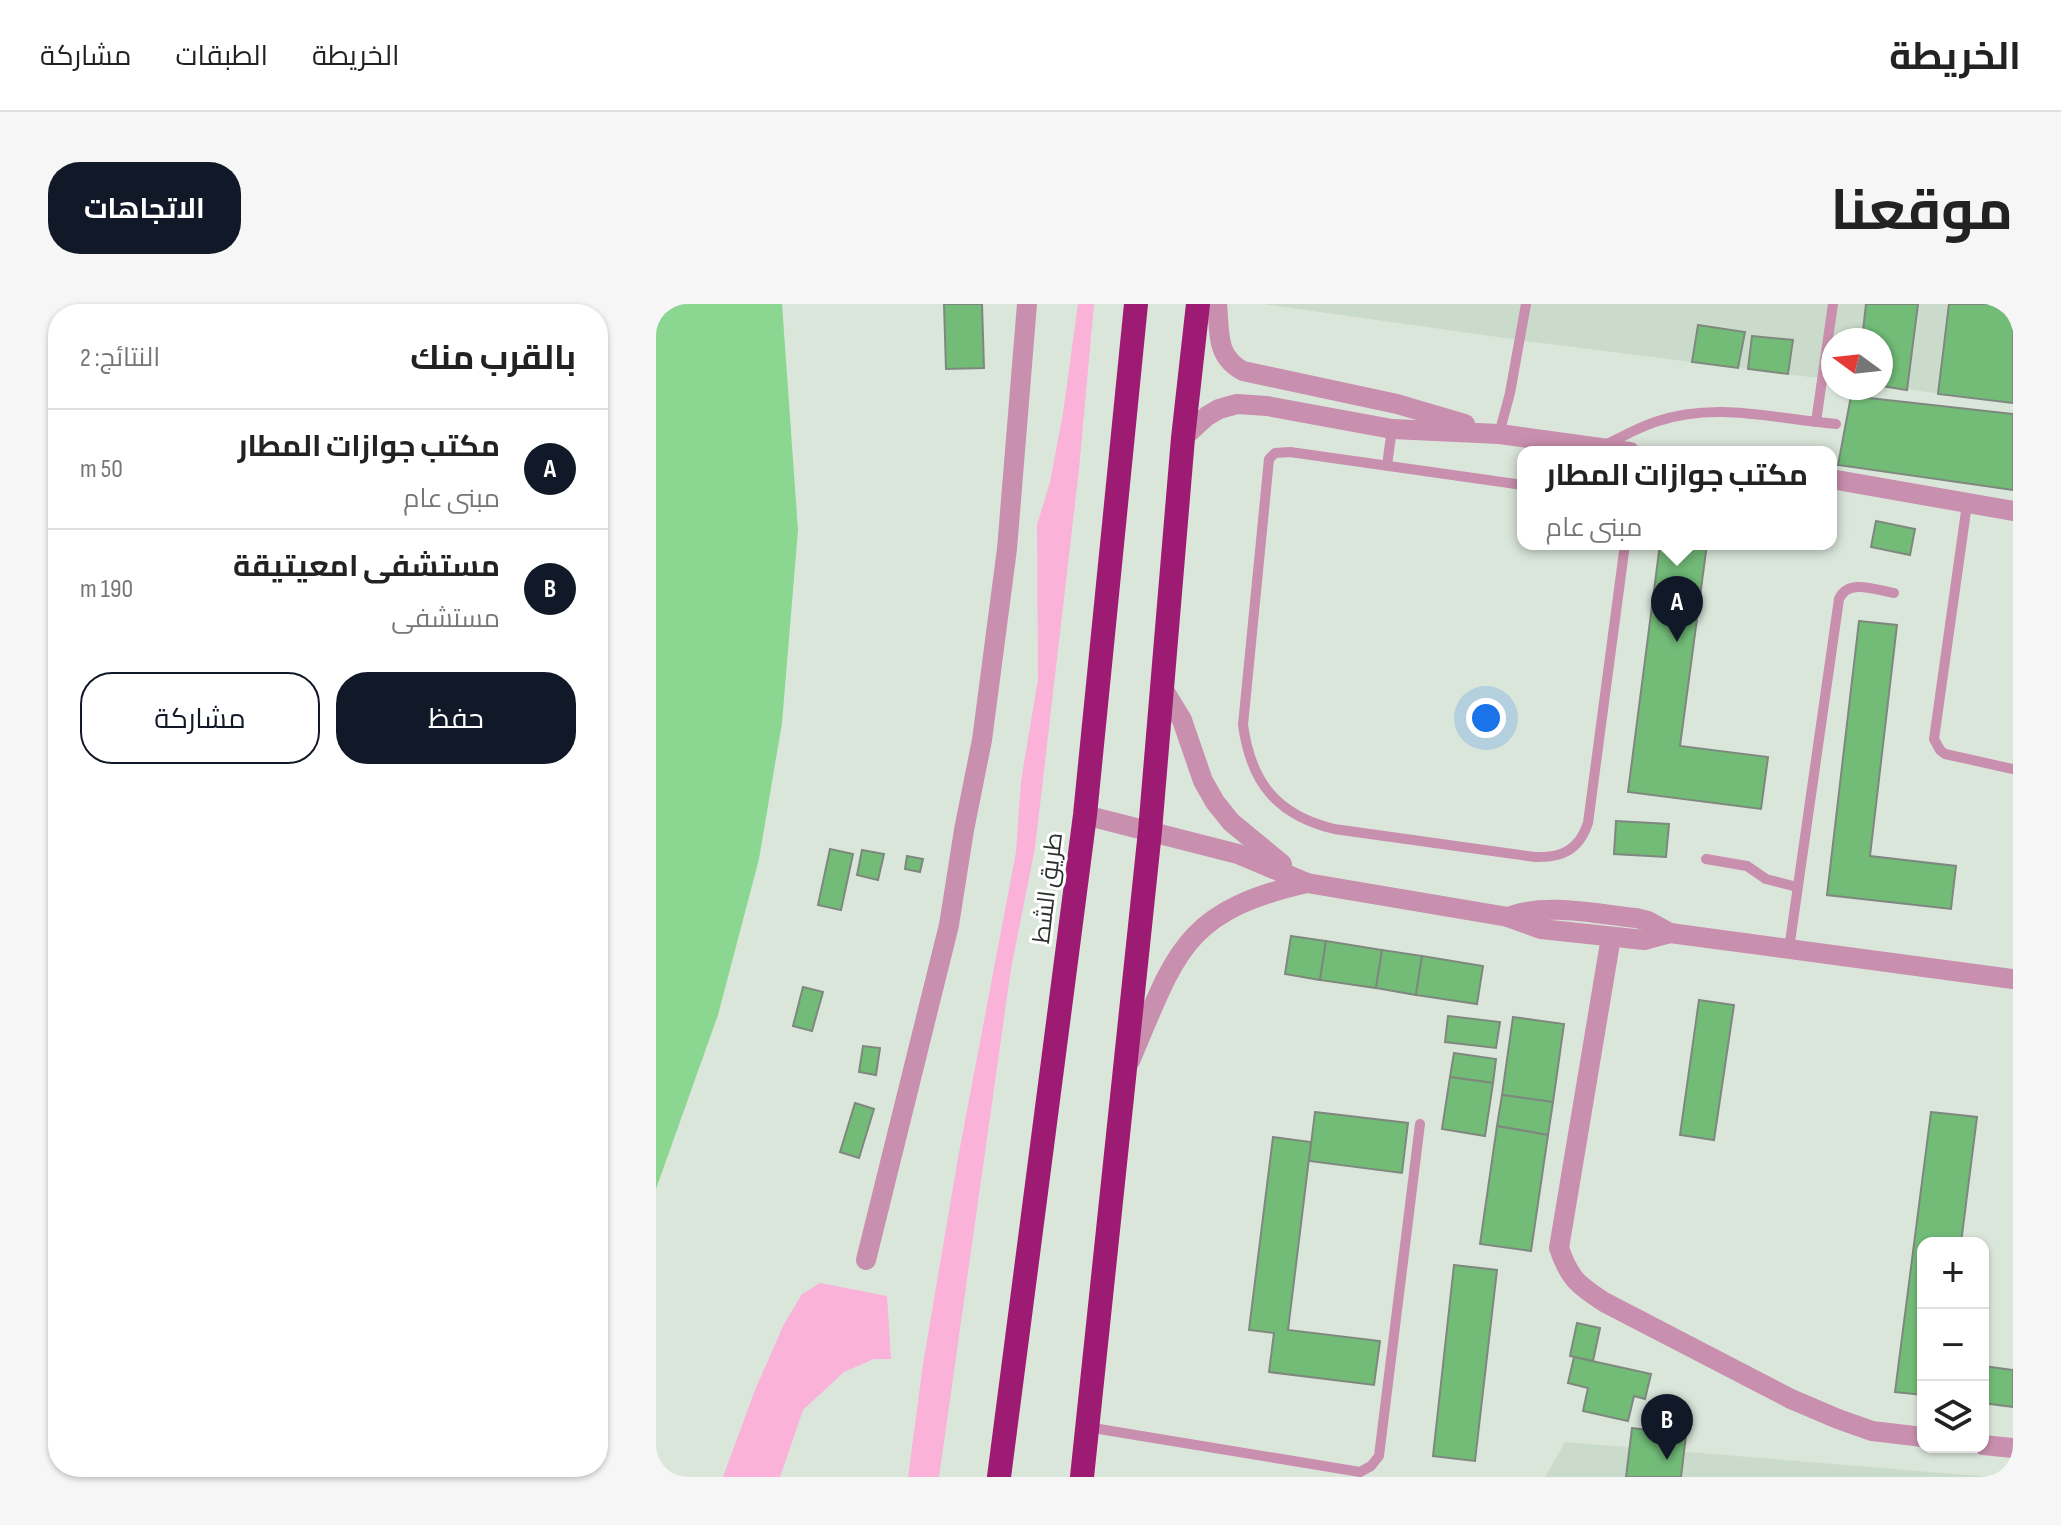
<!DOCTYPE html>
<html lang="ar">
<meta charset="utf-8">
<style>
:root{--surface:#fff;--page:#f6f6f6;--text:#222;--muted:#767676;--line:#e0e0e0;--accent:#111827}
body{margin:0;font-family:"Sofia Sans Condensed",Cairo,sans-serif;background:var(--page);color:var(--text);direction:rtl}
.controls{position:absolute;right:24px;bottom:24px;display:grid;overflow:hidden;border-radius:16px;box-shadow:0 2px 6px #0004}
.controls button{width:72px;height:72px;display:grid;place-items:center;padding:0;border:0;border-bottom:2px solid var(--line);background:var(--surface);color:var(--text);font:40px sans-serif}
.compass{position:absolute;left:1165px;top:24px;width:72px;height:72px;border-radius:50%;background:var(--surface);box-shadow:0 2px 6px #0004;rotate:285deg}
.you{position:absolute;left:830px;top:414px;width:28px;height:28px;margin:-20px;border:6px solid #fff;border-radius:50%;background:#1a73e8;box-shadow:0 0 0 12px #1a73e833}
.badge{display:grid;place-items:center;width:52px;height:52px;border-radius:50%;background:var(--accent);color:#fff;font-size:26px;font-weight:700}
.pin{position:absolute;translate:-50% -66px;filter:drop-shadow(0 2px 4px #0008)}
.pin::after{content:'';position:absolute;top:42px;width:28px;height:24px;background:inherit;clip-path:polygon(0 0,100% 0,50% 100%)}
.popup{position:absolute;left:861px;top:142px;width:320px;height:104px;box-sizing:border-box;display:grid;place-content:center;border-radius:16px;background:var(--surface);filter:drop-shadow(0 2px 6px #0005);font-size:26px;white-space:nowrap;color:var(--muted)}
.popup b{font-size:30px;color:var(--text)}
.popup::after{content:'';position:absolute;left:50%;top:100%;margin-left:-16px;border:16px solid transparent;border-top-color:var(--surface)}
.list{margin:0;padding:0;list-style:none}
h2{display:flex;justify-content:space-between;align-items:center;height:104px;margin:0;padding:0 32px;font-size:34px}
h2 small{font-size:26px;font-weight:400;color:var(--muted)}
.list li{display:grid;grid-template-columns:52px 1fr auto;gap:24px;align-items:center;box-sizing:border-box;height:120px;padding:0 32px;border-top:2px solid var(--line)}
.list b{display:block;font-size:30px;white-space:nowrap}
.list p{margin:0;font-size:26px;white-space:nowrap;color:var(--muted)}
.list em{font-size:26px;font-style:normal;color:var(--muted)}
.actions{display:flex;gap:16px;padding:24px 32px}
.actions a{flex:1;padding:18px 0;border:2px solid var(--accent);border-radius:32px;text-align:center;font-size:28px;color:var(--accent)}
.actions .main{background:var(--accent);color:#fff}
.icon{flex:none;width:44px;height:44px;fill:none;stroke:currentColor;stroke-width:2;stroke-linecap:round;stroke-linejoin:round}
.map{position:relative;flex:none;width:1357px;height:1173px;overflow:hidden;direction:ltr;border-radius:32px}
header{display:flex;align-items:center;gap:48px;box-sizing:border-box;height:112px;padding:0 40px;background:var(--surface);border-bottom:2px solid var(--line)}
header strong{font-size:38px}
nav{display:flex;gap:44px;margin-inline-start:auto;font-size:28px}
.intro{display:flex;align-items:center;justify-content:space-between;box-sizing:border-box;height:192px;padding:0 48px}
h1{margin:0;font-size:56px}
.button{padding:20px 36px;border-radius:32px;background:var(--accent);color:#fff;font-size:28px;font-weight:700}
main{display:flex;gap:48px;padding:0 48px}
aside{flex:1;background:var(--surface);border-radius:32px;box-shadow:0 2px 6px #0004}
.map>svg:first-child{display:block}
</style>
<header>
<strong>الخريطة</strong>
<nav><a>الخريطة</a><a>الطبقات</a><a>مشاركة</a></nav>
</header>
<div class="intro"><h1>موقعنا</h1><a class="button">الاتجاهات</a></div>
<main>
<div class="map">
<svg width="1357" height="1173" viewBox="0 0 1357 1173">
<rect width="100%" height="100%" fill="#dbe6db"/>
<!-- built -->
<g fill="#cbdbcb">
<path d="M607 0H1357V99L1225 82V36H1177V76L863 36Z"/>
<path d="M909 1138 1336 1173H889Z"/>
</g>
<!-- green -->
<g fill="#fab2d9">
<path d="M422 0H438L423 165 379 544 355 665 283 1173H252L267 1060 302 854 360 548 365 477 382 375 381 221 394 178 407 109Z"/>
<path d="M164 979 231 992 235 1055H218L188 1068 147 1106 124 1173H67L99 1086 128 1020 146 990Z"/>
</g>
<!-- water -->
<path fill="#8bd690" d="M0 0H126L142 226 126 419 103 555 62 711 0 885Z"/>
<!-- building -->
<g fill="#72bc78" stroke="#7e887e" stroke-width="2">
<path d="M288 0H326L328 64 290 65Z"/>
<path d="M1210 0H1262L1251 86 1225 82V36H1206Z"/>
<path d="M1293 0H1357V99L1282 90Z"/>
<path d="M1042 21 1089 28 1082 64 1036 58Z"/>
<path d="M1096 32 1137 36 1132 70 1092 65Z"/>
<path d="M1195 92 1357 110V186L1182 161Z"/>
<path d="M1220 217 1259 225 1254 251 1215 243Z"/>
<path d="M1004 240H1051L1024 442 1112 453 1105 505 972 488Z"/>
<path d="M1203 317 1241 321 1214 552 1300 562 1295 605 1171 591Z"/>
<path d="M960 517 1013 520 1010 553 958 550Z"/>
<path d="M174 545 197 550 185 606 162 601Z"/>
<path d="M206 546 228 550 222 576 201 571Z"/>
<path d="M251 552 267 555 264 568 249 565Z"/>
<path d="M635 632 670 637 664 676 629 670Z"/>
<path d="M670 637 726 646 720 684 664 676Z"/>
<path d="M726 646 766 652 760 691 720 684Z"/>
<path d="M766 652 827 662 821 700 760 691Z"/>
<path d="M147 683 167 688 156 727 137 722Z"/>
<path d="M1043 696 1078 701 1058 836 1024 831Z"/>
<path d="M792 712 844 718 840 744 789 738Z"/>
<path d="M857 713 908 720 897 798 846 791Z"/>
<path d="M207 742 224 744 220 771 203 768Z"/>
<path d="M798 749 840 755 837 779 794 773Z"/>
<path d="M794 773 837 779 829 832 786 825Z"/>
<path d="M846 791 897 798 892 831 841 822Z"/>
<path d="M199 799 218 805 203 854 184 848Z"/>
<path d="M659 808 752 819 746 869 653 857Z"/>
<path d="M1275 808 1321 813 1305 939H1267V1091L1239 1088Z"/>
<path d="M841 822 892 831 875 947 824 940Z"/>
<path d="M617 833 655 838 632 1026 724 1037 718 1081 613 1068 618 1029 593 1026Z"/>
<path d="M798 961 841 966 819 1157 777 1152Z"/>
<path d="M921 1019 944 1024 937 1057 914 1052Z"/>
<path d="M918 1053 995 1070 989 1095 978 1092 972 1117 927 1107 932 1084 912 1079Z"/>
<path d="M1327 1062 1357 1066V1103L1327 1099Z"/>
<path d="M976 1124 1030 1131 1025 1173H970Z"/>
</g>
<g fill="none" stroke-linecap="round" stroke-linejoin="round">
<!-- lane -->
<g stroke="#c98fae" stroke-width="10">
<path d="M1160 118 1177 0"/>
<path d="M843 130 854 89 870 0"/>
<path d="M947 142C964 134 981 124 999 118 1060 97 1119 115 1180 120"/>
<path d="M731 161 736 125"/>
<path d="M867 181 634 148 619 149 613 155 587 421C595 479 621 511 678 525L879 553C906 554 923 546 932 519L969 240"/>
<path d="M1311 200 1278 435 1284 446 1289 450 1357 465"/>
<path d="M1050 555 1091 562 1110 575 1141 583"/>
<path d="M1133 645 1183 295C1192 274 1220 286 1238 289"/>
<path d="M431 1123 704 1168 715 1162 723 1152 764 820"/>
</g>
<!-- street -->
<g stroke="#c98fae" stroke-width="20">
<path d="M561 0C564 28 559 52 587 67L741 100 809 120"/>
<path d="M527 134 551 112 563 105 581 100 611 102 736 125 843 130 974 148"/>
<path d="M1175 175 1357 207"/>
<path d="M506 383 526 416 547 477 559 498 575 518 626 560"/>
<path d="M429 511 582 550 651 579 852 613 885 625 988 636 1014 629"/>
<path d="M852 613C890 598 940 610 980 614L992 617 1014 629 1357 675"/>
<path d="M955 633 903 944C913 974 922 981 948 998L1135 1095 1182 1115 1216 1127 1267 1133"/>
<path d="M474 757C520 649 527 607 651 579"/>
<path d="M210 956 293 621 308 526 326 436 351 245 371 0"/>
<path d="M1327 1141 1357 1144"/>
</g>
<!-- highway -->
<g stroke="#9d1b72" stroke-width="24">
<path d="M343 1173 429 511 480 0"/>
<path d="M426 1173 494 527 527 134 542 0"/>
</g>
</g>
<g text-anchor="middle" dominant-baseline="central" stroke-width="6" stroke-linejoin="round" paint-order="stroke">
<!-- street labels -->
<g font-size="24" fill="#2c302c" stroke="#fff">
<text transform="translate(392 584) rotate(-83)">طريق الشط</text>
</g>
</g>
</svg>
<div class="controls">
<button>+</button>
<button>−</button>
<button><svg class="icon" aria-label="layers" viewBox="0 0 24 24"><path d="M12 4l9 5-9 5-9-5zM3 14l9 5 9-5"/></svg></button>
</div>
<svg class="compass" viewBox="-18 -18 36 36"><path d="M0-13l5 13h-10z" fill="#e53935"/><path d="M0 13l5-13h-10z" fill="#767676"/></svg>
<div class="you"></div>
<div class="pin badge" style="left:1021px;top:338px">A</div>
<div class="popup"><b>مكتب جوازات المطار</b>مبنى عام</div>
<div class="pin badge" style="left:1011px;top:1156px">B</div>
</div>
<aside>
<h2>بالقرب منك<small>النتائج: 2</small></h2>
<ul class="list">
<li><span class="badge">A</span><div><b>مكتب جوازات المطار</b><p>مبنى عام</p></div><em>50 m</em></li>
<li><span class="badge">B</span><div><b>مستشفى امعيتيقة</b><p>مستشفى</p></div><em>190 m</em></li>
</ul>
<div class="actions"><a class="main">حفظ</a><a>مشاركة</a></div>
</aside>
</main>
